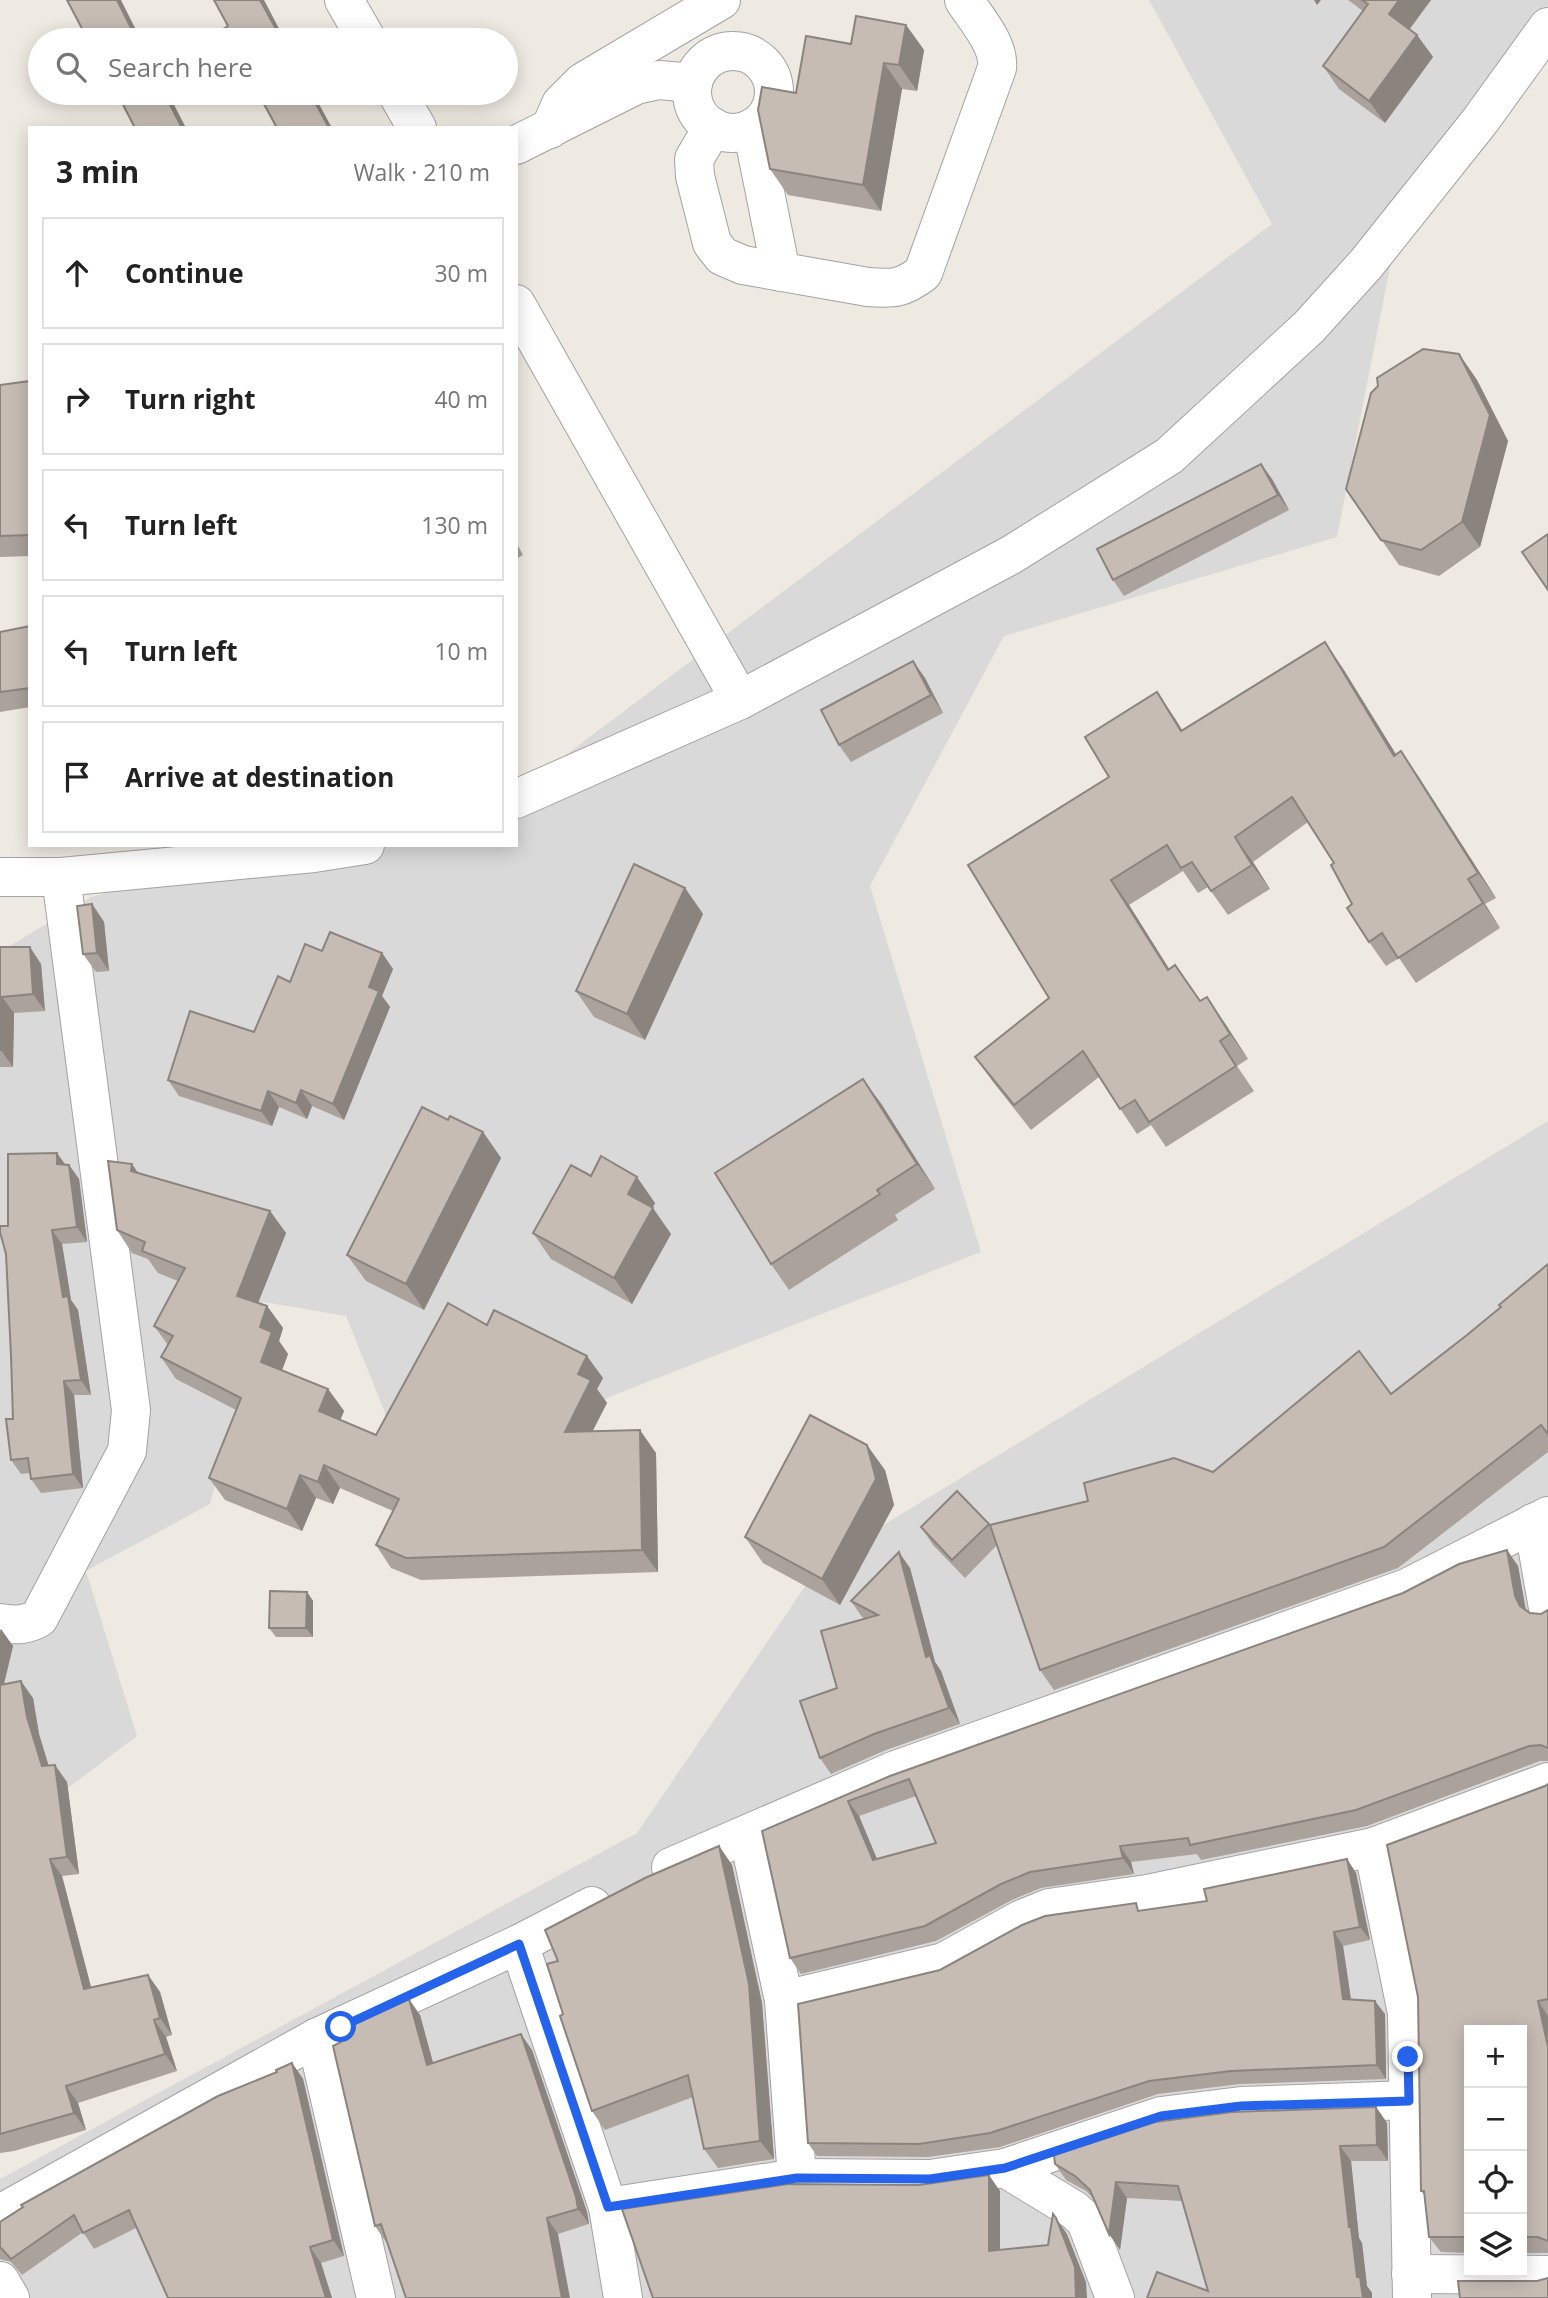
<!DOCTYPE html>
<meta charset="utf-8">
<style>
:root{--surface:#fff;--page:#f2f2f2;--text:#222;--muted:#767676;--line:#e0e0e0}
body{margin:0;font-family:"Open Sans",sans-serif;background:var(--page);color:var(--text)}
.controls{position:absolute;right:21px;bottom:21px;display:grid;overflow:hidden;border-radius:0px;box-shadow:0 4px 18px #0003}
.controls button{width:63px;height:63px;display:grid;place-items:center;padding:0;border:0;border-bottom:2px solid var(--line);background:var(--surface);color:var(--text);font:35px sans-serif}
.stop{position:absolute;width:21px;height:21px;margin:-16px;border:5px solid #2563eb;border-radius:50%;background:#fff}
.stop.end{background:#2563eb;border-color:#fff;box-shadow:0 2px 7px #0008}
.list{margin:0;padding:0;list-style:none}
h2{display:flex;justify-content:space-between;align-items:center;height:91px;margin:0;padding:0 28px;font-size:30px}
h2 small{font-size:23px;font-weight:400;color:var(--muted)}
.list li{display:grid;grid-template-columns:46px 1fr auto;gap:21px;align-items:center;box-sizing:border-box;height:112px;margin:0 14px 14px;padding:0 14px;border:2px solid var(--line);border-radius:0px}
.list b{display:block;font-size:26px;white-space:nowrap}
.list em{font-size:23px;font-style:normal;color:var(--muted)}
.icon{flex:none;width:38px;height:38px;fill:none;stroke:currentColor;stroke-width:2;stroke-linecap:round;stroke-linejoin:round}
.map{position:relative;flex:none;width:1548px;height:2298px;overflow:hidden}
.search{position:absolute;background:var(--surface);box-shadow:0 4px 18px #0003;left:28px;top:28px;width:490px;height:77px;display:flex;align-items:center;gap:18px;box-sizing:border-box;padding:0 24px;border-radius:38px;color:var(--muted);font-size:26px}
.panel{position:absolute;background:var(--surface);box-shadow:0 4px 18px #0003;left:28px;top:126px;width:490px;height:721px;border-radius:0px}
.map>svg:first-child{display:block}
</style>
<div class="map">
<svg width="1548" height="2298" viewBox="0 0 1548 2298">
<rect width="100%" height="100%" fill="#eeeae1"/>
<!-- residential -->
<g fill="#dad9d9" fill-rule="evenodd">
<path d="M1149 0H1548V61L1402 206 1337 537 1004 636 870 886 981 1252 609 1397 429 1522 346 1316 263 1302 210 1504 86 1571 137 1736 0 1839V952L91 897 278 845H516V779L546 770 1272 224Z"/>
<path d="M1548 1121V2298H0V2179L637 1833 821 1563ZM1469 2030H1522V2272H1469Z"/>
</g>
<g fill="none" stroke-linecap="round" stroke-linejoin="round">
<!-- minor casing -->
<g stroke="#a3a3a3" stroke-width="40">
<g id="minor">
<path d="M344 0 367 40"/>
<circle cx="733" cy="92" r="41"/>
<path d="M397 93 417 128"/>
<path d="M713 127 694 159 695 176 712 243 722 256 743 265 868 287C893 289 902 289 923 273L997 68C1000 45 976 19 964 0"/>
<path d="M752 128 781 272"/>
<path d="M550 129 561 104 583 82 721 0"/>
<path d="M516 145 636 85 659 80 693 83"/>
<path d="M516 304 740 700"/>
<path d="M516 799 740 700 1011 555 1169 456 1309 327 1366 264 1480 121 1548 27"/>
<path d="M0 877H61L314 853 365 845"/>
<path d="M1533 1523 1548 1608"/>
<path d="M0 1623C15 1625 25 1626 39 1618L127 1451 131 1410 61 877"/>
<path d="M748 1834 784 2000 797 2178"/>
<path d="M1373 1847 1407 2013 1412 2298"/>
<path d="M671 1867 893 1771 1407 1588 1548 1516"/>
<path d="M519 1944 608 2207 623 2298"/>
<path d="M784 2000 944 1962 1022 1919 1049 1908 1147 1894 1373 1847 1548 1782"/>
<path d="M316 2038 376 2298"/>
<path d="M1005 2168 1074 2210 1086 2221 1115 2298"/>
<path d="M608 2207 797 2178 930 2179 1005 2168 1161 2116 1241 2106 1409 2100"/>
<path d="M0 2214 316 2038 519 1944 592 1906"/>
<path d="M1411 2274 1548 2275"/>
<path d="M0 2281 10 2298"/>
</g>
</g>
<!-- minor -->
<use href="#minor" stroke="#fff" stroke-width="38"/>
</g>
<!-- wall -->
<g fill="#aaa29b" fill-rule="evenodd">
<path d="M1348 0H1431L1410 29 1417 35 1433 57 1385 123 1339 89 1323 66 1363 11Z"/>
<path d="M906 25 924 50 917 91 902 89 881 211 788 195 770 169 851 44Z"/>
<path d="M1459 354 1477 380 1508 441 1480 547 1439 576 1399 565 1346 489Z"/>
<path d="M30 381V556L0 557V385Z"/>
<path d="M1261 464 1272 479 1289 510 1124 596 1113 580Z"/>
<path d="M516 542 523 555 516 559Z"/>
<path d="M30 626V707L0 712V632Z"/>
<path d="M913 661 925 678 943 713 851 762 839 745Z"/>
<path d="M1342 667 1396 755 1418 776 1496 898 1485 904 1500 928 1416 983 1399 958 1386 966 1369 942 1334 863 1308 822 1253 862 1270 889 1228 915 1208 887 1198 893 1183 871 1129 905 1169 969 1201 1001 1224 1022 1248 1059 1237 1066 1254 1091 1166 1147 1151 1125 1137 1134 1099 1077 1031 1130 993 1082 975 1057 1049 998 1109 777 1174 717 1182 730Z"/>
<path d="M685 888 703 914 645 1040 594 1017 576 991Z"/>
<path d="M92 904 104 922 109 971 96 972 83 954Z"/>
<path d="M0 947 41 964 45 1011 14 1013 13 1067H0Z"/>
<path d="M322 951 382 953 393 969 382 996 390 1007 344 1120 312 1106 307 1119 279 1107 272 1126 179 1096 168 1080 254 1032 290 982Z"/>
<path d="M863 1079 882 1105 935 1189 895 1215 898 1220 789 1290 771 1264Z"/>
<path d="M448 1120 483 1132 501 1158 424 1310 366 1281 347 1255Z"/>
<path d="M57 1153 65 1165H69L79 1179 87 1242 62 1244 71 1300 78 1310 91 1395H74L83 1488 41 1493 31 1479 30 1473 21 1474 11 1460 13 1419 8 1226Z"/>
<path d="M138 1173 270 1211 286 1233 258 1303 267 1306 283 1328 279 1341 288 1354 282 1370 328 1389 344 1411 340 1420 376 1435 487 1325 603 1378 597 1389 607 1403 592 1431 656 1453 658 1572 421 1580 391 1568 376 1545 393 1511 340 1488 333 1504 316 1498 302 1531 225 1500 209 1478 236 1410 176 1379 161 1357 168 1345 154 1326 178 1281 158 1273 148 1259 132 1253 117 1230Z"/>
<path d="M591 1176 655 1203 652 1208 671 1234 632 1304 551 1259 533 1233Z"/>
<path d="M1548 1264V1452L1398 1568 1054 1690 1040 1670 997 1545 965 1578 933 1545 921 1527 989 1524 990 1526 1213 1472 1391 1394 1467 1335 1501 1307Z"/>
<path d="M885 1470 894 1505 840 1605 763 1563 745 1537Z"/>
<path d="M1507 1550 1518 1566 1526 1610 1530 1613 1541 1614 1548 1610V1761H1540L1367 1826 1201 1860 1197 1854 1131 1862 1134 1874 1041 1888 1012 1900 936 1941 801 1974 790 1958 762 1831 1403 1593ZM916 1796 936 1843 877 1859 859 1816Z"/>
<path d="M910 1568 935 1662 941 1671 960 1724 886 1750 831 1774 820 1758 837 1688 866 1619 862 1617 851 1601Z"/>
<path d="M307 1592 313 1601V1637H276L269 1628Z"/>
<path d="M0 1629 13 1646 4 1684 33 1698 39 1734 48 1766 67 1782 79 1874 62 1876 91 1988 148 1975 160 1992 172 2035 166 2037 177 2071 78 2103 86 2130 14 2151 0 2153Z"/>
<path d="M1548 1784V2253H1522V2030H1469V2253L1441 2252 1429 2237 1425 2196 1421 2191 1418 1997 1387 1845 1545 1786Z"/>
<path d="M719 1846 732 1865 762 2003 774 2159 718 2168 704 2149 693 2097 605 2130 592 2111 563 2014 558 1961Z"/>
<path d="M1347 1859 1356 1873 1370 1940 1343 1946 1351 2000 1385 2014 1386 2079 1240 2084 1158 2094 1000 2147 928 2157 817 2156 808 2143 940 1970 1141 1911 1207 1901Z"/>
<path d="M420 2015 433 2063 532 2050 587 2212 589 2224 558 2234 386 2242 375 2226Z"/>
<path d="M292 2063 303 2079 344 2256 321 2263 332 2298H168L136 2228 94 2249 83 2232 22 2275 11 2262 0 2259V2222Z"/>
<path d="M1376 2107 1387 2123 1388 2161H1351L1359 2238 1362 2243 1367 2286 1372 2293V2298H1147L1208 2291 1182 2201 1127 2198 1120 2250 1094 2199 1086 2191 1066 2180 1055 2164Z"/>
</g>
<!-- shaded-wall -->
<g fill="#8b847e">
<path d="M117 0H121L141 40H137Z"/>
<path d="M260 0H264L285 40H282Z"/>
<path d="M1314 0H1321L1317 5Z"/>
<path d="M1399 0H1431L1404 36 1389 14Z"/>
<path d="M906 25 924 50 917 91 899 65Z"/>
<path d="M1417 35 1433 57 1385 123 1369 101Z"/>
<path d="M884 63 902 89 881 211 863 185Z"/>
<path d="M164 93H168L186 128H182Z"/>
<path d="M310 93H313L332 128H329Z"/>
<path d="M1459 354 1477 380 1508 441 1480 547 1462 522Z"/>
<path d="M1261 464 1272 479 1289 510 1278 495Z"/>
<path d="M1325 642 1342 667 1412 780 1394 756Z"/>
<path d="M913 661 925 678 943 713 931 695Z"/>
<path d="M1157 692 1174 717 1198 756 1181 731Z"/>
<path d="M1401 751 1418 776 1496 898 1478 873Z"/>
<path d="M1235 837 1253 862 1270 889 1252 865Z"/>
<path d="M1468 879 1485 904 1500 928 1483 903Z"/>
<path d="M1111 880 1129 905 1185 994 1168 970Z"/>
<path d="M685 888 703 914 645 1040 627 1014Z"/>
<path d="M92 904 104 922 109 971 97 953Z"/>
<path d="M30 947 41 964 45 1011 33 994Z"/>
<path d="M382 953 393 969 382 996 390 1007 344 1120 333 1104 369 987Z"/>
<path d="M2 997 14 1013 13 1067 1 1050Z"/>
<path d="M1207 997 1224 1022 1248 1059 1230 1034Z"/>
<path d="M863 1079 882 1105 935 1189 917 1164Z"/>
<path d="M301 1090 312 1106 307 1119 296 1103Z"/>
<path d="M268 1091 279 1107 272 1126 261 1111Z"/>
<path d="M483 1132 501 1158 424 1310 406 1284Z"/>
<path d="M57 1153 67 1167 57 1164Z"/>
<path d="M132 1164 147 1186 131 1171Z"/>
<path d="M69 1165 79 1179 87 1242 77 1227Z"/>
<path d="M637 1177 655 1203 646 1220 628 1194Z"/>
<path d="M653 1208 671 1234 632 1304 614 1278Z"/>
<path d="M270 1211 286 1233 252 1318 237 1296Z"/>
<path d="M52 1230 62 1244 71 1300 78 1310 91 1395 81 1380 63 1297Z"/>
<path d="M267 1306 283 1328 279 1341 288 1354 277 1384 261 1362 260 1327Z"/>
<path d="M587 1356 603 1378 597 1389 607 1403 581 1454 565 1432 578 1374Z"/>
<path d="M64 1381 74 1395 83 1488 73 1474Z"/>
<path d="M328 1389 344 1411 335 1433 319 1411Z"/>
<path d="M640 1430 656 1453 658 1572 642 1550Z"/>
<path d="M867 1445 885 1470 894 1505 840 1605 822 1579Z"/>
<path d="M324 1465 340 1488 333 1504 318 1482Z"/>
<path d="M300 1475 316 1498 302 1531 287 1509Z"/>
<path d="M1507 1550 1518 1566 1526 1612 1520 1606 1515 1596Z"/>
<path d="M899 1552 910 1568 935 1662 941 1671 960 1724 949 1708 926 1657Z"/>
<path d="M307 1592 313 1601V1637L306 1628Z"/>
<path d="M1 1629 13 1646 0 1700V1634Z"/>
<path d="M21 1681 33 1698 39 1734 54 1783 42 1766 27 1717Z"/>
<path d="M55 1765 67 1782 79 1874 67 1857Z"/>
<path d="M848 1801 859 1816 884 1876 873 1860Z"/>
<path d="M719 1846 732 1865 762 2003 774 2159 760 2141Z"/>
<path d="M1120 1846 1131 1862 1134 1874 1123 1858Z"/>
<path d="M50 1859 62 1876 96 2006 84 1989Z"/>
<path d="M1347 1859 1356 1873 1370 1940 1360 1927Z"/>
<path d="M1334 1932 1343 1946 1353 2013 1343 1999Z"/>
<path d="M148 1975 160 1992 172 2035 160 2018Z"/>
<path d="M409 1999 420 2015 438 2081 427 2065Z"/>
<path d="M1375 2001 1385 2014 1386 2079 1377 2065Z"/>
<path d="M1538 2001 1548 2016V2047Z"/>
<path d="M154 2020 166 2037 177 2071 165 2054Z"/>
<path d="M521 2034 532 2050 587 2212 589 2224 578 2209Z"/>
<path d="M292 2063 303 2079 344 2256 333 2240Z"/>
<path d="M66 2086 78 2103 86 2130 74 2113Z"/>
<path d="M1376 2107 1387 2123 1388 2161 1377 2145Z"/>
<path d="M1340 2146 1351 2161 1359 2238 1362 2243 1367 2286 1372 2293V2298H1363L1357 2277 1349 2227Z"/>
<path d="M989 2175 1000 2191V2267L989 2251Z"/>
<path d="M1116 2182 1127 2198 1120 2250 1109 2234Z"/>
<path d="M547 2218 558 2234 570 2298H562Z"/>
<path d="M1056 2218 1067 2234 1086 2282 1087 2298H1076Z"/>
<path d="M310 2247 321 2263 332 2298H326Z"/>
</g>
<!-- building -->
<g fill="#c6bcb4" stroke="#8b847e" stroke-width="2" fill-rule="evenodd">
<path d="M67 0H117L137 40H88Z"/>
<path d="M214 0H260L282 40H230L223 29 228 26Z"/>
<path d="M1362 0H1399L1389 14 1417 35 1369 101 1323 66 1368 4Z"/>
<path d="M856 16 906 25 899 65 884 63 863 185 770 169 758 110 762 87 796 93 806 36 851 44Z"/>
<path d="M117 93H164L182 128H135Z"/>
<path d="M258 93H310L329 128H277Z"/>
<path d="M1423 349 1459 354 1490 415 1462 522 1421 550 1381 540 1346 489 1371 393 1378 386 1377 378Z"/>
<path d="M30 381V535L0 536V385Z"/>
<path d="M1261 464 1278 495 1113 580 1097 549Z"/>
<path d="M1548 534V590L1522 552Z"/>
<path d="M30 626V688L0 692V632Z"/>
<path d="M1325 642 1394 756 1401 751 1478 873 1468 879 1483 903 1398 958 1382 933 1369 942 1347 908 1352 904 1331 865 1334 863 1292 797 1235 837 1252 865 1211 891 1192 862 1181 868 1167 845 1111 880 1168 970 1175 965 1200 1001 1207 997 1230 1034 1220 1041 1236 1066 1149 1122 1135 1100 1120 1109 1083 1051 1014 1105 975 1057 1049 998 968 865 1109 777 1085 737 1157 692 1181 731Z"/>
<path d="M913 661 931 695 839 745 821 710Z"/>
<path d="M634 864 685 888 627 1014 576 991Z"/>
<path d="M92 904 97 953 83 954 77 906Z"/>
<path d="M330 932 382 953 369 987 379 991 333 1104 301 1090 296 1103 268 1091 261 1111 168 1080 190 1011 254 1032 278 976 290 982 305 944 322 951Z"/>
<path d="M0 947H30L33 994 2 997 1 1050H0Z"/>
<path d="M863 1079 917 1164 877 1190 880 1194 771 1264 715 1173Z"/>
<path d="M422 1107 448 1120 450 1116 483 1132 406 1284 347 1255Z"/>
<path d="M57 1153V1164L69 1165 77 1227 52 1230 63 1297 68 1296 81 1380 64 1381 73 1474 31 1479 28 1458 11 1460 6 1419H13L11 1355 6 1254 0 1232V1226H8V1154Z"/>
<path d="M601 1156 637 1177 628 1194 653 1208 614 1278 533 1233 571 1165 591 1176Z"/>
<path d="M108 1161 132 1164 131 1171 270 1211 237 1296 267 1306 260 1327 272 1332 261 1362 328 1389 319 1411 376 1435 448 1303 487 1325 494 1310 587 1356 578 1374 591 1380 565 1432 640 1430 642 1550 406 1558 376 1545 399 1499 324 1465 318 1482 300 1475 287 1509 209 1478 241 1398 161 1357 173 1336 154 1326 185 1268 142 1251 145 1242 117 1230Z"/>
<path d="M1548 1264V1434L1541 1425 1384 1547 1040 1670 990 1525 1088 1501 1084 1483 1174 1458 1213 1472 1359 1351 1391 1394 1467 1335 1501 1307 1499 1305Z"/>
<path d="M810 1415 867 1445 876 1479 822 1579 745 1537Z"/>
<path d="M957 1491 989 1524 952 1560 921 1527Z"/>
<path d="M1507 1550 1515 1596 1520 1606 1530 1613 1541 1614 1548 1610V1748L1541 1745 1529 1746 1356 1810 1190 1845 1188 1838 1120 1846 1123 1858 1030 1872 1001 1884 925 1926 790 1958 762 1831 890 1776 1403 1593 1459 1564ZM909 1779 936 1843 873 1860 848 1801Z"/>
<path d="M899 1552 926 1657 930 1655 949 1708 874 1734 820 1758 800 1701 837 1688 821 1631 878 1615 851 1601Z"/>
<path d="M270 1591 307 1592 306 1628H269Z"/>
<path d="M21 1681 27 1717 42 1766 55 1765 67 1857 50 1859 84 1989 148 1975 160 2018 154 2020 165 2054 66 2086 74 2113 0 2134V1685Z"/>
<path d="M1548 1784V1999L1538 2001 1548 2047V2241L1538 2237H1522V2030H1469V2237H1429L1424 2191H1421L1418 1997 1387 1845 1545 1786Z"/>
<path d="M719 1846 749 1984 760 2141 704 2149 688 2075 592 2111 560 2016 563 2014 547 1964 558 1961 545 1930 645 1878Z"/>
<path d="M1347 1859 1360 1927 1334 1932 1343 1999 1375 2001 1377 2065 1231 2071 1149 2081 990 2133 919 2144 808 2143 798 2004 940 1970 1022 1925 1045 1916 1136 1903 1138 1911 1207 1901 1204 1889Z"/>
<path d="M409 1999 427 2065 521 2034 576 2197 578 2209 547 2218 562 2298H406L381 2224 375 2226 333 2046 341 2042 338 2032 344 2030V2028Z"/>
<path d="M292 2063 333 2240 310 2247 326 2298H168L129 2210 83 2233 74 2215 11 2259 0 2247V2222L23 2207 21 2205 218 2096 277 2072 276 2070Z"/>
<path d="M1376 2107 1377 2145 1340 2146 1349 2227H1351L1357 2277H1360L1363 2298H1147L1157 2272 1208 2291 1178 2186 1116 2182 1109 2234 1090 2190 1075 2176 1055 2164 1054 2155 1155 2122 1232 2112Z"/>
<path d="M989 2175V2251L1048 2245 1053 2214 1056 2218 1075 2267 1076 2298H653L622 2209 788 2184 919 2185Z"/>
<path d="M1548 2278V2298H1460L1458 2281H1537Z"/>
</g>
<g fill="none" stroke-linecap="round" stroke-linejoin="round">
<!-- route -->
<path stroke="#2563eb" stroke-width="9" d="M341 2027 519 1944 608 2207 797 2178 930 2179 1005 2168 1161 2116 1241 2106 1409 2101 1408 2057"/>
</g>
</svg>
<div class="controls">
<button>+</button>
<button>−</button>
<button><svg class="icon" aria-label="locate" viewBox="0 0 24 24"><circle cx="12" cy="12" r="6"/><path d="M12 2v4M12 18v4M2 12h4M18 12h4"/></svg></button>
<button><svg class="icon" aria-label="layers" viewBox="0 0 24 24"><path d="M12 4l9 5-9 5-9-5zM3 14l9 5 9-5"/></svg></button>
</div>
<div class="stop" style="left:341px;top:2027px"></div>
<div class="stop end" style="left:1408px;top:2057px"></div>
<div class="search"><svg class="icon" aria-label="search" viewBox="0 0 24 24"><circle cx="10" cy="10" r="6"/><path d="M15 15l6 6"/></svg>Search here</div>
<section class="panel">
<h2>3 min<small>Walk · 210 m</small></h2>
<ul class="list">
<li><svg class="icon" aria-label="ahead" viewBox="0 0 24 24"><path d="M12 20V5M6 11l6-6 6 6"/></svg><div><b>Continue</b></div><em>30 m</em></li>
<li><svg class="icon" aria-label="right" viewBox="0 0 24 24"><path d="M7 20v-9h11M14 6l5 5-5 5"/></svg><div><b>Turn right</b></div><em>40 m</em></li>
<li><svg class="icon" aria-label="left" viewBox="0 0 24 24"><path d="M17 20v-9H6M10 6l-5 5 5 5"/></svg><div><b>Turn left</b></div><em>130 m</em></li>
<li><svg class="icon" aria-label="left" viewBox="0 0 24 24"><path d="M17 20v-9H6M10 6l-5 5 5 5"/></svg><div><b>Turn left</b></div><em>10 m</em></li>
<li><svg class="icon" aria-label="arrive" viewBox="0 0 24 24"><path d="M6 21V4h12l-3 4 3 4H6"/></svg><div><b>Arrive at destination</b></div></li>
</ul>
</section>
</div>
